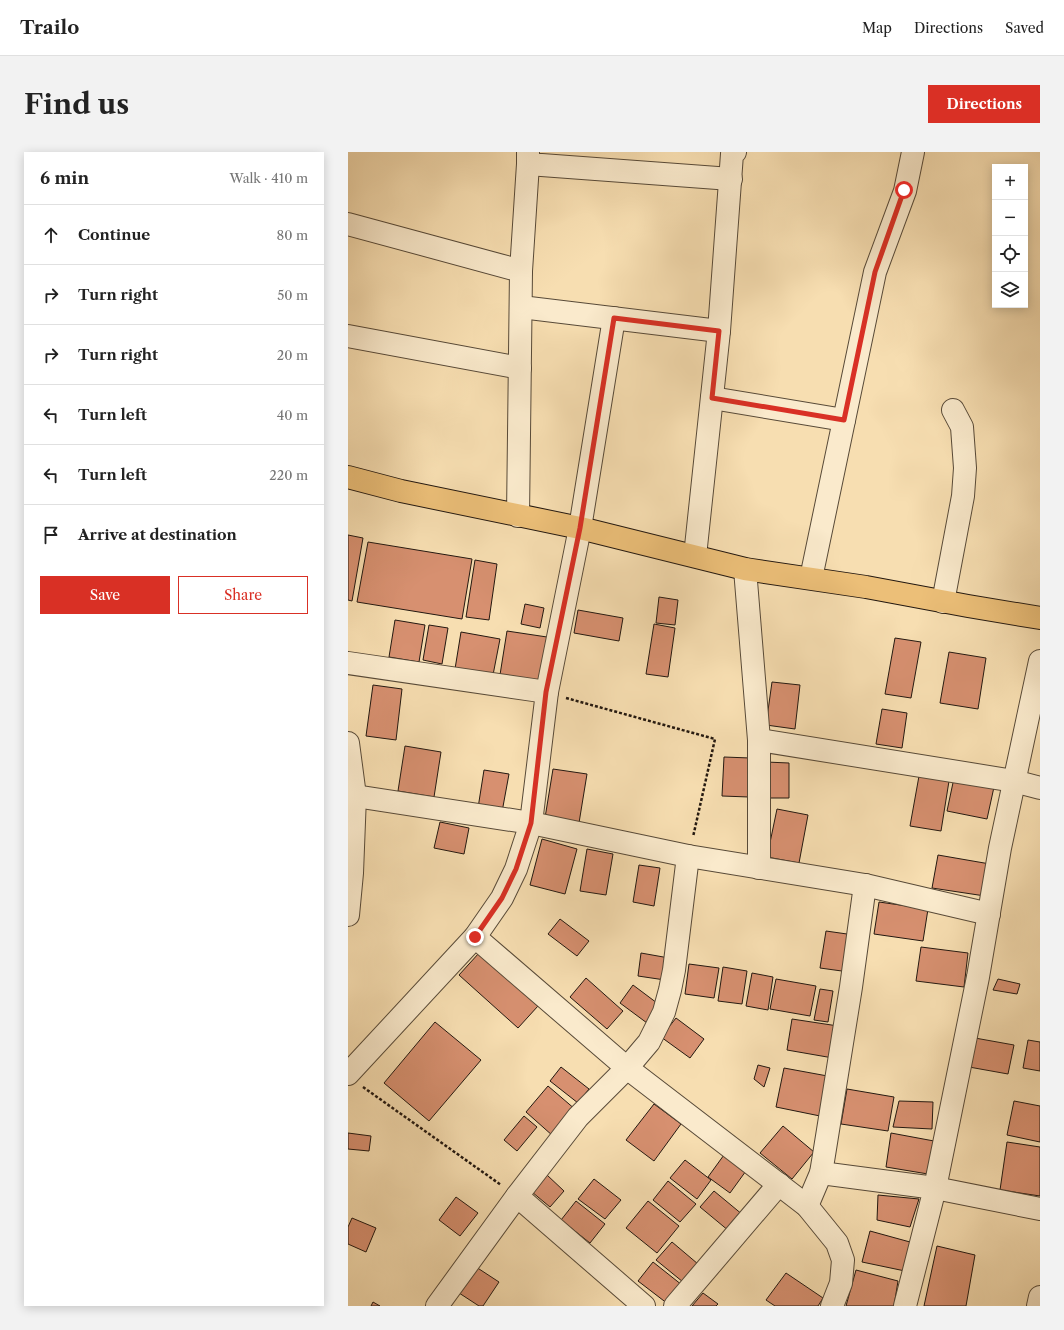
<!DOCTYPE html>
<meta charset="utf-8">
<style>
:root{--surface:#fff;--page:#f2f2f2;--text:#222;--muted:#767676;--line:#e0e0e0;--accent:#d93025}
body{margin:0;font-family:"Libre Caslon Text",serif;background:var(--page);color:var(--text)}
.controls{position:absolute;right:12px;top:12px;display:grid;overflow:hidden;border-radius:0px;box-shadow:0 2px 10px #0003}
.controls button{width:36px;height:36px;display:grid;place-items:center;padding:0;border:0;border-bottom:1px solid var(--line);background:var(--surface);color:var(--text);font:20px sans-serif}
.stop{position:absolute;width:12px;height:12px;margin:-9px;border:3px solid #d93025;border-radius:50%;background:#fff}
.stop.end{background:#d93025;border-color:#fff;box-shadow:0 1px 4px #0008}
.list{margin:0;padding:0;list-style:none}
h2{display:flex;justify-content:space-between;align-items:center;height:52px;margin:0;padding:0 16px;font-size:17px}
h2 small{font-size:13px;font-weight:400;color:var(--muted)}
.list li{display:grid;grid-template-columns:26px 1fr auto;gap:12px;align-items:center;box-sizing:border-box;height:60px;padding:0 16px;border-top:1px solid var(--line)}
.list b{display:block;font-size:15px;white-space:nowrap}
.list em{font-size:13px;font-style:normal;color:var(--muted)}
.actions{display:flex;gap:8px;padding:12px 16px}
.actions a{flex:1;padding:9px 0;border:1px solid var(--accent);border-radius:0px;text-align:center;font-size:14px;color:var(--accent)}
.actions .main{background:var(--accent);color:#fff}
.icon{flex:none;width:22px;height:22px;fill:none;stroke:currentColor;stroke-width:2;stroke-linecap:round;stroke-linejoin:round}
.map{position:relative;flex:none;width:692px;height:1154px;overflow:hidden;border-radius:0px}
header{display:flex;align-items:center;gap:24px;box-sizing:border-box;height:56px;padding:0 20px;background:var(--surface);border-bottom:1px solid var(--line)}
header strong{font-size:19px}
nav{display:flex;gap:22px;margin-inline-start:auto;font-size:14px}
.intro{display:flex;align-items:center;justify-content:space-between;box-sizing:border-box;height:96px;padding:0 24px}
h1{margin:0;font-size:28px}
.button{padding:10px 18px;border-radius:0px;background:var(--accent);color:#fff;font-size:14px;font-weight:700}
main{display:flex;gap:24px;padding:0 24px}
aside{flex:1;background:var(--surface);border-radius:0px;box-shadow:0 2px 10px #0003}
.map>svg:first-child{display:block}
</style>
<header>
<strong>Trailo</strong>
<nav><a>Map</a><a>Directions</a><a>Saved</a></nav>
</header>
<div class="intro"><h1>Find us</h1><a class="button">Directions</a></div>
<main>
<aside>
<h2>6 min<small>Walk · 410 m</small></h2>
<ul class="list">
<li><svg class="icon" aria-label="ahead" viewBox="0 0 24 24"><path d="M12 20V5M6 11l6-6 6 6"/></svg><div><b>Continue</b></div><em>80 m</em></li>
<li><svg class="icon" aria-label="right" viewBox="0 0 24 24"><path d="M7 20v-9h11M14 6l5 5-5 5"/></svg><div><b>Turn right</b></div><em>50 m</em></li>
<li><svg class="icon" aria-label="right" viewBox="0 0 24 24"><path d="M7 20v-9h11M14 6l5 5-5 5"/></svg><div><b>Turn right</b></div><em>20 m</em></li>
<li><svg class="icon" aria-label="left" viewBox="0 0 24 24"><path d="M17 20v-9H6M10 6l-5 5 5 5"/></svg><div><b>Turn left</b></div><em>40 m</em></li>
<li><svg class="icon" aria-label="left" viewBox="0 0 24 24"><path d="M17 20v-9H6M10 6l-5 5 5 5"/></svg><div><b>Turn left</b></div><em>220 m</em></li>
<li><svg class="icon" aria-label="arrive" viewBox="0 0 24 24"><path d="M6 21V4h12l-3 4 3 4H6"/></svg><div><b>Arrive at destination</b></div></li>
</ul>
<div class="actions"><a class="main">Save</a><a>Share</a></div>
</aside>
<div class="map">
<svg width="692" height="1154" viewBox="0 0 692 1154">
<rect width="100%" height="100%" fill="#f7deb1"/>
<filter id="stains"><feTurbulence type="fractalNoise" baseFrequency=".005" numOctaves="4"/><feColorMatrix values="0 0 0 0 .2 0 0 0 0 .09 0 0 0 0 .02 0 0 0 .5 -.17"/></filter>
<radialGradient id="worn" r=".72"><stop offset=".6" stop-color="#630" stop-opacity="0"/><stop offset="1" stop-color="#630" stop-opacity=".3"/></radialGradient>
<!-- building -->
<g fill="#d79070" stroke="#231810">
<path d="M0 383 15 386 4 449 0 448Z"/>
<path d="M20 390 124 407 114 467 9 450Z"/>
<path d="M127 408 149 412 141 468 118 465Z"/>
<path d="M311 445 330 448 327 473 308 471Z"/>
<path d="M177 452 196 456 192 476 173 472Z"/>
<path d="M230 458 275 466 271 489 226 481Z"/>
<path d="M47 468 77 473 71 510 41 505Z"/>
<path d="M306 472 327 476 320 525 298 522Z"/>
<path d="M81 473 100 476 94 512 75 508Z"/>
<path d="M159 479 199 485 190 536 151 529Z"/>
<path d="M113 480 152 487 145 523 107 517Z"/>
<path d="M547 486 573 490 563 546 537 542Z"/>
<path d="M601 500 638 506 630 557 592 551Z"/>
<path d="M424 530 452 533 447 577 418 573Z"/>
<path d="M25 533 54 537 48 588 18 584Z"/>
<path d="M534 557 559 561 554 596 528 592Z"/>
<path d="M57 594 93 600 86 645 50 639Z"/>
<path d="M376 605 402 606 401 645 374 644Z"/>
<path d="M418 610 441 611V646H417Z"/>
<path d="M205 617 239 622 230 677 196 672Z"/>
<path d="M136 618 161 622 154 660 130 656Z"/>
<path d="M571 624 601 629 593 679 562 674Z"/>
<path d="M606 626 646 635 639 667 599 659Z"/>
<path d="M429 657 460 663 451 711 419 705Z"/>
<path d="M92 670 121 676 116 702 86 696Z"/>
<path d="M194 687 229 697 217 742 182 733Z"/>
<path d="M239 697 265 702 258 743 232 739Z"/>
<path d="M590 703 642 712 637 744 584 736Z"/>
<path d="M291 713 312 716 306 754 285 750Z"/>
<path d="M531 750 580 757 575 789 526 782Z"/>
<path d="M212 767 241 789 229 804 200 782Z"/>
<path d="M478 779 506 783 501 820 472 816Z"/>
<path d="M573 795 620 801 616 835 568 829Z"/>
<path d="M131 801 190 854 170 876 111 823Z"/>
<path d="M293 801 321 806 317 828 290 824Z"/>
<path d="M341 812 371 816 366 846 337 842Z"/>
<path d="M375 815 399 819 394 852 370 849Z"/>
<path d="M404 821 425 825 420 858 398 854Z"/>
<path d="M238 826 275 859 259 877 222 845Z"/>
<path d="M428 827 468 834 462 864 422 857Z"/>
<path d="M650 827 672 832 669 842 645 838Z"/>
<path d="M285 833 313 854 299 871 272 851Z"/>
<path d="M472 837 485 839 480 870 466 868Z"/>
<path d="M328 866 356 887 342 906 313 885Z"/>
<path d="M444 867 490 874 485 906 439 898Z"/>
<path d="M87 870 133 908 81 969 36 931Z"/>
<path d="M627 886 666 893 660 922 621 915Z"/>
<path d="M680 888 692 890V919L675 916Z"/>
<path d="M410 913 422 916 416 935 406 927Z"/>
<path d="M213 915 241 937 230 951 202 929Z"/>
<path d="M436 916 485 925 477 965 428 955Z"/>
<path d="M200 934 228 958 205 984 178 960Z"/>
<path d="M499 937 546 945 540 979 493 972Z"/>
<path d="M551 949 585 950 584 977 545 975Z"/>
<path d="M666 949 692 954V990L659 983Z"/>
<path d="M306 952 333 972 306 1009 278 988Z"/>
<path d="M176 964 189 975 169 999 156 988Z"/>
<path d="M435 974 466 1000 444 1027 412 1001Z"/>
<path d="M0 981 23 984 21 999 0 997Z"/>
<path d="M543 981 586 989 580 1022 538 1015Z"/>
<path d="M659 990 692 995V1044L652 1038Z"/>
<path d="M381 996 403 1012 382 1041 360 1025Z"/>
<path d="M337 1008 363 1028 349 1047 322 1026Z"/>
<path d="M199 1023 216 1039 202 1055 184 1040Z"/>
<path d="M246 1027 273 1048 257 1067 230 1047Z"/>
<path d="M320 1029 348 1052 332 1070 305 1048Z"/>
<path d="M366 1039 395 1063 381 1079 352 1055Z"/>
<path d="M530 1043 571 1047 562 1075 529 1068Z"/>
<path d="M108 1045 130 1061 112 1084 91 1068Z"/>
<path d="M228 1049 257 1072 242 1091 213 1068Z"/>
<path d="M300 1049 331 1074 309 1101 278 1076Z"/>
<path d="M4 1066 28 1076 18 1100 0 1092V1075Z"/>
<path d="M522 1079 562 1090 557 1119 514 1110Z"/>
<path d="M324 1090 350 1112 335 1130 308 1108Z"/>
<path d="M589 1094 627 1103 618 1154H576Z"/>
<path d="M305 1110 334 1133 320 1152 290 1129Z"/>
<path d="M125 1113 151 1130 135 1154H131L108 1139Z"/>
<path d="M508 1118 550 1129 546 1154H498Z"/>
<path d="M438 1121 475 1146 470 1154H427L418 1148Z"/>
<path d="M355 1141 370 1152 368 1154H344Z"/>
<path d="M25 1150 32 1154H23Z"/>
</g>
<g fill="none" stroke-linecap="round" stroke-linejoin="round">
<!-- minor casing -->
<g stroke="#584a38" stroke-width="24">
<g id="minor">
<path d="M180 0V12L383 27"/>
<path d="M0 72 173 119"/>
<path d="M173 155 371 179"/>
<path d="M0 184 172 216"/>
<path d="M364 246 496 268"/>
<path d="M170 364 173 119 180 12"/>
<path d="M347 404 371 179 384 2 387 0"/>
<path d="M397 417 411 588V716"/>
<path d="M463 426 527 120 557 39 565 0"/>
<path d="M595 450 615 344 617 316 614 275 605 258"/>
<path d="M692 509 652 696 630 825 587 1036 692 1057"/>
<path d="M0 511 199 540"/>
<path d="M411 588 666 629 692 636"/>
<path d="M0 591 7 644 4 721 0 763"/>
<path d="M7 644 183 671 340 704 517 733 641 762"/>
<path d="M127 785 279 916 459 1054 489 1091 495 1108 493 1131 484 1154"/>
<path d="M0 922 127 785 154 746 168 717 183 671 199 540 232 376 266 166"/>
<path d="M473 1021 587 1036 557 1154"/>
<path d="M169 1044 296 1154"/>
<path d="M459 1054 473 1021 476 1003 503 835 517 733"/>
<path d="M89 1154 169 1044 230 965 279 916 301 890 316 860 322 838 326 818 340 704"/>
<path d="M327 1154 431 1032"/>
<path d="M690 1154 692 1145"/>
</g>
</g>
<!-- highway casing -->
<g stroke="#231810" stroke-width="24">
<path id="highway" d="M0 325 53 339 232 376 397 417 518 435 620 454 692 466"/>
</g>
<!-- path -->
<g stroke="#231810" stroke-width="2.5" stroke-dasharray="3 2" stroke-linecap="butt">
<path d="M218 546 367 587 345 685"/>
<path d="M15 935 153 1033"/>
</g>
<!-- minor -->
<use href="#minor" stroke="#faeacc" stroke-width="22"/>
<!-- highway -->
<use href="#highway" stroke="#ecbf78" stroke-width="22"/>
</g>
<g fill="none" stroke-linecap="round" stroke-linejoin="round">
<!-- route -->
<path stroke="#d93025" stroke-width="5" d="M127 785 154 746 168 717 183 671 198 540 232 376 266 166 371 179 364 246 496 268 527 120 556 38"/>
</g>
<rect width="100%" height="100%" filter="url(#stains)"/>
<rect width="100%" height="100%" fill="url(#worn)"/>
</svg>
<div class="controls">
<button>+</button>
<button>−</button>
<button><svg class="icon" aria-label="locate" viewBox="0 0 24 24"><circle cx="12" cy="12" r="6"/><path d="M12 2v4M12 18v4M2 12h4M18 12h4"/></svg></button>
<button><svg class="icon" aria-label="layers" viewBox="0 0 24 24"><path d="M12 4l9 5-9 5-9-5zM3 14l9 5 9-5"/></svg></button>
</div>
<div class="stop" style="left:556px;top:38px"></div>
<div class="stop end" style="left:127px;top:785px"></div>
</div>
</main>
